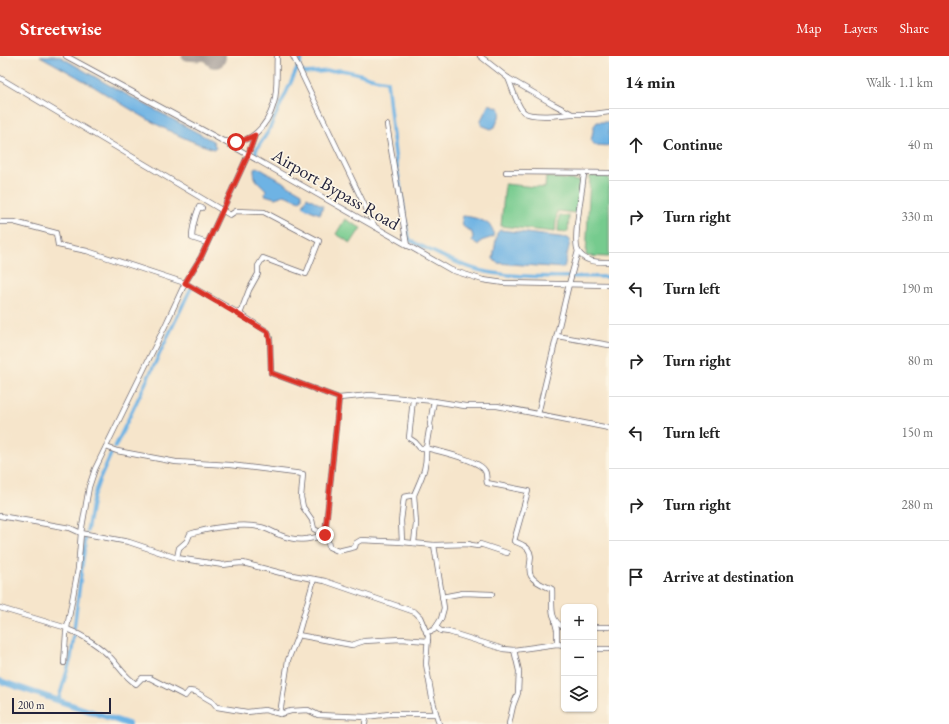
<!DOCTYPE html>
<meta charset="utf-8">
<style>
:root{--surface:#fff;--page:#f6f6f6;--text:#222;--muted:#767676;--line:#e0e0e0;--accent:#d93025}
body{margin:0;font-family:"EB Garamond",serif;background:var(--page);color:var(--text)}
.controls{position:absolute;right:12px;bottom:12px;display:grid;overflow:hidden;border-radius:6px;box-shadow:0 1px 3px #0004}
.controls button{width:36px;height:36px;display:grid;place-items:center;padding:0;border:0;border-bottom:1px solid var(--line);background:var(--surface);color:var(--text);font:20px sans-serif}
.scale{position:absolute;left:12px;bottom:10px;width:99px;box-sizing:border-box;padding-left:4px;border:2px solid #22223b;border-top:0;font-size:11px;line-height:14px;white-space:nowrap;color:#22223b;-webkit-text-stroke:3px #fcf5e5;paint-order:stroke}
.stop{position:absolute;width:12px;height:12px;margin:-9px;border:3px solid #d93025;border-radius:50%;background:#fff}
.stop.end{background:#d93025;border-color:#fff;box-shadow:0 1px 4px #0008}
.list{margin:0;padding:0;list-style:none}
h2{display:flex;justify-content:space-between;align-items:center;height:52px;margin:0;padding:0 16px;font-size:17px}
h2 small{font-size:13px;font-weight:400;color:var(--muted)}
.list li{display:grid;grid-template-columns:26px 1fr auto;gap:12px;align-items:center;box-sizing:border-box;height:72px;padding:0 16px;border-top:1px solid var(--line)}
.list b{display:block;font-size:15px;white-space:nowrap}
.list em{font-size:13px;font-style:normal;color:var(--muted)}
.icon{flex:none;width:22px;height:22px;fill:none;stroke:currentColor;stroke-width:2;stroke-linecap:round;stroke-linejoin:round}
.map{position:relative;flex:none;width:609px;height:668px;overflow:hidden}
header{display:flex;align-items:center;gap:24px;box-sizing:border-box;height:56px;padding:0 20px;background:var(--accent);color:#fff}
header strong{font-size:19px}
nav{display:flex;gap:22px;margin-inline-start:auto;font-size:14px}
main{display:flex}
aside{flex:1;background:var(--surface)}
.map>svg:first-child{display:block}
</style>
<header>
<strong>Streetwise</strong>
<nav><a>Map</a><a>Layers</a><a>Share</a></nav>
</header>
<main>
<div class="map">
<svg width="609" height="668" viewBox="0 0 609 668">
<rect width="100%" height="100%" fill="#fcf5e5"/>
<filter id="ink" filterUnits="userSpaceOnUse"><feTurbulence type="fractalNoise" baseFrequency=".025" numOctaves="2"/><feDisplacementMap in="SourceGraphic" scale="8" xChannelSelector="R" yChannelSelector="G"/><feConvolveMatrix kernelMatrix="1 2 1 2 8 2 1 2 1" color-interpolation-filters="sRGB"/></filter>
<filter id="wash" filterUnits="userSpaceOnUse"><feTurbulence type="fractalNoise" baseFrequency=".012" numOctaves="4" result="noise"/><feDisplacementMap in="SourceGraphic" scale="16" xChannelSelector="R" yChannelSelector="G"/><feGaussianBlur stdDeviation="0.9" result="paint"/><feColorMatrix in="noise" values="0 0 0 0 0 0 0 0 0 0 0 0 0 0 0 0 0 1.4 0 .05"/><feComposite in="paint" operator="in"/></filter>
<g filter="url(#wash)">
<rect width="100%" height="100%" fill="#f6e5cb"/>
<!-- green -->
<g fill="#76cb8e" stroke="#4c7664">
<path d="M590 120 609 121V201L586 200Z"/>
<path d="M546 121 580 125 576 157 557 155 555 176 501 170 505 128 545 132Z"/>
<path d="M559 160H569L568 176 558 175Z"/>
<path d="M345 163 361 172 351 187 336 178Z"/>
</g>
<!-- water -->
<g fill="#6eb3e4" stroke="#486a90">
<path d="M40 0H59L109 29 213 85 216 92 214 93C177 82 145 62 112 42 89 27 65 14 40 0Z"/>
<path d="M489 48 499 52 501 56 495 71 491 73 481 69V64Z"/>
<path d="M597 66H609V90L595 89 591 85 594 70Z"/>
<path d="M257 111 302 137V142L300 145 284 139 275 142 265 139 266 134C259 125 254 127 254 113Z"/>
<path d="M307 141 323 150 320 158 305 152 303 150Z"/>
<path d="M463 160C474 161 497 166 493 181L481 185 478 189 472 185 473 180 471 175C461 170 463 172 462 161Z"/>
<path d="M500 174 568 182 570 184V186L564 212 497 207 493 203 497 177Z"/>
</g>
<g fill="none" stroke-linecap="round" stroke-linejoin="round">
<!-- canal -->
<g stroke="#6eb3e4" stroke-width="3.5">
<path d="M299 14 305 17 341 14 356 17 375 23 387 25 395 98 408 180 411 185C434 196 462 211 487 216 527 223 569 220 609 221"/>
<path d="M256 99V94L268 76 303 0"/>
<path d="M115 391 191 232"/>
<path d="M87 475 93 442 99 425 111 398"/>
<path d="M74 573 86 480"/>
<path d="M58 645 71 602 74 579"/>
</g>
<!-- river -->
<path stroke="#6eb3e4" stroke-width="6" d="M0 625 128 668"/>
<!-- taxiway -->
<path stroke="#8c8483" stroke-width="9" d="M186 0 199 1 204 0"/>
<!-- runway -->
<path stroke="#8c8483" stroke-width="22" d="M214 0 215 1"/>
</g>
</g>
<g filter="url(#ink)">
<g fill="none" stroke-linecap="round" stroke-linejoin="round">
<!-- minor casing -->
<g stroke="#6c666d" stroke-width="6">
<g id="minor">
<path d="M66 0 236 92 451 214 483 224 504 227 609 229"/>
<path d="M293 0 375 171"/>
<path d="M480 0 508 22 553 48 572 58H594L609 56"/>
<path d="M0 22 230 159 236 155 264 156 319 185 306 218 263 202 258 210V218L249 234 240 258 185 227 87 195 58 189 56 177 14 166H0"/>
<path d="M508 22C512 30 517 51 524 56 530 62 562 59 571 58"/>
<path d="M387 69 407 190"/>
<path d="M225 85C250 91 268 69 274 47 278 33 276 15 277 0"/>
<path d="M506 116 609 117"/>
<path d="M584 117C583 132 572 184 578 195 585 207 598 206 609 206"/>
<path d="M202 152 199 151C195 161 192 171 192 182L207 187"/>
<path d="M240 258 268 276 270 283 271 317 339 342 370 339 434 345 465 350H497L609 372"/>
<path d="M557 280 609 289"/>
<path d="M434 345 430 368 431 373 429 374 426 392C438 395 480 404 485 415 487 418 486 424 487 427L528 435 514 485C518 487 525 489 528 493 535 501 526 512 531 520 535 527 546 530 552 533 553 547 548 565 564 571"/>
<path d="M538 358 569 228 578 195"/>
<path d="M106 391 117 395 176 406 230 409 303 418 301 441 303 451 312 464 314 473 327 480 329 491 338 495 355 491 356 487 361 484 402 486 401 465 404 441 414 439C422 420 427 413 426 392H420L415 386 409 382 413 343"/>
<path d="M0 460 70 472 81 477 129 486 177 502 223 509 230 508 243 507 281 517 325 525 415 556 420 561 428 580 426 608 432 642 439 668"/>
<path d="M402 486 434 489 444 552 441 563 434 574 426 576"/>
<path d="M414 487 416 468 414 439"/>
<path d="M434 489 469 488 471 489 478 490 480 488 507 497"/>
<path d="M177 502 179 492 187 485 190 478C208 472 242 467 260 471 267 472 274 477 280 479 298 486 307 484 325 479L339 342"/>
<path d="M314 523 298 579 352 589 364 585 401 583 428 585"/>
<path d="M442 541 463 537 492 538"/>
<path d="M0 552 67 572"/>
<path d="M555 566 557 574V588"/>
<path d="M436 571 441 575 449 576 503 593 514 594 557 588 564 589"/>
<path d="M594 571H609"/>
<path d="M67 573C83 579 101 591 112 603 121 613 124 620 136 628L142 622H150L185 640 189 635 196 636 213 646 217 651 247 656 265 654 280 658 291 655 308 654 318 659 366 661 389 658H436"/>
<path d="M594 593H609"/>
<path d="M64 607 66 577 78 513 81 477 89 431 95 413 166 268 185 227 201 201 248 99 255 79"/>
<path d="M280 658 288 604 298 579"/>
<path d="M365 668 366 661"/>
<path d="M509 668 513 650 518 637 519 615 514 594"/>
</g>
</g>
<!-- minor -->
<use href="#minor" stroke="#fff" stroke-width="4.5"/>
</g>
</g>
<g fill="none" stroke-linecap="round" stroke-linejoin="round" filter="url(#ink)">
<!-- route -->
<path stroke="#d93025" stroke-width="5" d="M236 86 242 85 255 79 248 99 201 201 185 227 268 276 270 286 271 317 339 342 325 479"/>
</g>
<g text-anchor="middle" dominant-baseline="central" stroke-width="3.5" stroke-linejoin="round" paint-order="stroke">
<!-- street labels -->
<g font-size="18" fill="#22223b" stroke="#fcf5e5">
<text transform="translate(336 133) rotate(30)">Airport Bypass Road</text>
</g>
</g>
</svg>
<div class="controls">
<button>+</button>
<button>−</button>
<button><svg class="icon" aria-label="layers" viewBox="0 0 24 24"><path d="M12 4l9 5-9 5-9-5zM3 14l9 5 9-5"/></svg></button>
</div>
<div class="scale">200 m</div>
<div class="stop" style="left:236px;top:86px"></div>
<div class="stop end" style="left:325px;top:479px"></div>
</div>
<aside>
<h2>14 min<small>Walk · 1.1 km</small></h2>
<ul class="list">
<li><svg class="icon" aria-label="ahead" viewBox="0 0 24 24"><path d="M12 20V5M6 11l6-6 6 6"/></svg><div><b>Continue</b></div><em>40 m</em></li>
<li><svg class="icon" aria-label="right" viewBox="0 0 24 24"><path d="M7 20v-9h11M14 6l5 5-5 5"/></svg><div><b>Turn right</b></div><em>330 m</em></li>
<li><svg class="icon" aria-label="left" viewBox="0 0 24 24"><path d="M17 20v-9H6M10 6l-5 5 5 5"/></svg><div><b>Turn left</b></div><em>190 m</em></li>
<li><svg class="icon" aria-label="right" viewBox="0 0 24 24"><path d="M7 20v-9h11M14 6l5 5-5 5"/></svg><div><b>Turn right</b></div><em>80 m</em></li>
<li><svg class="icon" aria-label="left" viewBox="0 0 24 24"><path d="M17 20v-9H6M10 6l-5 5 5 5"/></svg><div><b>Turn left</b></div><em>150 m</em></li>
<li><svg class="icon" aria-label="right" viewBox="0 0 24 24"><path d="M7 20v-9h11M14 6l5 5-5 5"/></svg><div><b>Turn right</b></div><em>280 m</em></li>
<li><svg class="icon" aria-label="arrive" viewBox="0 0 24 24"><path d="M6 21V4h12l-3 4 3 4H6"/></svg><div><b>Arrive at destination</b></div></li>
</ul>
</aside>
</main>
